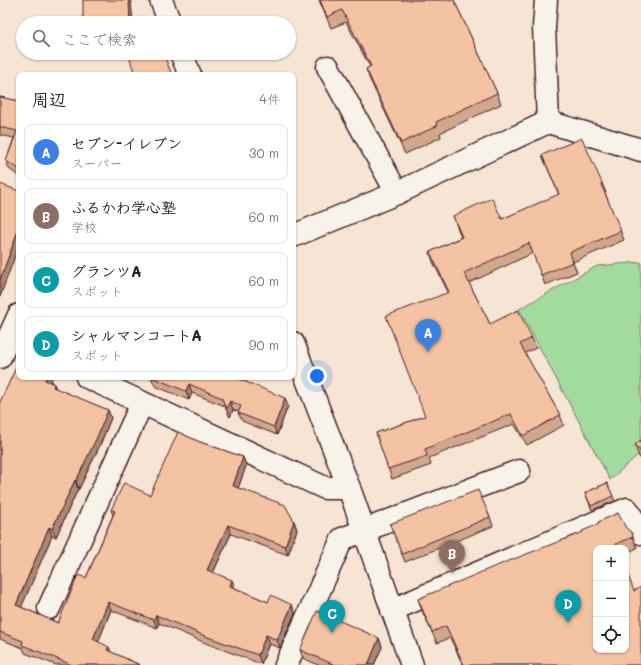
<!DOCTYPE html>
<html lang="ja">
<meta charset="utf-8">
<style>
:root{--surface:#fff;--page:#f6f6f6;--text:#222;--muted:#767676;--line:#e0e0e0;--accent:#ea580c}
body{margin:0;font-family:Mali,"Klee One",sans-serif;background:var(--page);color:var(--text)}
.controls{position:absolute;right:12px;bottom:12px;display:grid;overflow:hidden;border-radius:8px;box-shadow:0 1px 3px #0004}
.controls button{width:36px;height:36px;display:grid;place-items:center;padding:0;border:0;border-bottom:1px solid var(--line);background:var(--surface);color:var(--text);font:20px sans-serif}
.you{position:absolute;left:317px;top:376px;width:14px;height:14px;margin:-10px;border:3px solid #fff;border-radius:50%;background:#1a73e8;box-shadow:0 0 0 6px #1a73e833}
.badge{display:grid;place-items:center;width:26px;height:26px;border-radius:50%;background:var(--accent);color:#fff;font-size:13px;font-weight:700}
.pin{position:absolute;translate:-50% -33px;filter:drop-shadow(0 1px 2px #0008)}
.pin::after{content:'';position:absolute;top:21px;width:14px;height:12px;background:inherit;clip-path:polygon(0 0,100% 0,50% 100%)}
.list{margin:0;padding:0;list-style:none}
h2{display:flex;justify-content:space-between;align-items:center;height:52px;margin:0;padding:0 16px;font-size:17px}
h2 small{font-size:13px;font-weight:400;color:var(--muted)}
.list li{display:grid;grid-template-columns:26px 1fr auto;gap:12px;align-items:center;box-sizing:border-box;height:56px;margin:0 8px 8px;padding:0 8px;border:1px solid var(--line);border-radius:8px}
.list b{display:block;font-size:15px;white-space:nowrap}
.list p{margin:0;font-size:13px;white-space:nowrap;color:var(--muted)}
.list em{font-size:13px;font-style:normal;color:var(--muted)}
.icon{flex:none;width:22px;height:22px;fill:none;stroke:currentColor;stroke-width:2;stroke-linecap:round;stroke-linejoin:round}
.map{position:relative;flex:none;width:641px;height:665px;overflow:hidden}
.search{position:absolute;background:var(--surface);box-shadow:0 1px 3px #0004;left:16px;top:16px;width:280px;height:44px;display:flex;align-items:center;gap:10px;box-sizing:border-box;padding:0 14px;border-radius:22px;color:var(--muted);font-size:15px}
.panel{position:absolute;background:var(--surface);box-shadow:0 1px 3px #0004;left:16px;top:72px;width:280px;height:308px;border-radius:8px}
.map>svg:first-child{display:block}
</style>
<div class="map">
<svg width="641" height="665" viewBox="0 0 641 665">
<rect width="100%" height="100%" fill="#f6e5d4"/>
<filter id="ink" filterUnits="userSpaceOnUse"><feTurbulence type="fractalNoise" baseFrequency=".025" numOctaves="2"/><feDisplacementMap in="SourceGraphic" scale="8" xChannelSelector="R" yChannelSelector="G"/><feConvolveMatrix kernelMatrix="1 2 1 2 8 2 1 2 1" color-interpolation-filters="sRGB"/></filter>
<g filter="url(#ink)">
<!-- green -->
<path fill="#a3da9e" stroke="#767c64" d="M641 262V452L610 480 519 309 597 266Z"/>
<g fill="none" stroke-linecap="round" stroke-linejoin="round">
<!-- minor casing -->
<g stroke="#4a1f2b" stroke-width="25">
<g id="minor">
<path d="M161 0 170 23"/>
<path d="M546 0 544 27 548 122"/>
<path d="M181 53 190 75"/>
<path d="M328 67 397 193"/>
<path d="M293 236 397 193 548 122 641 150"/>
<path d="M293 343 349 488 412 665"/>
<path d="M0 357 19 315"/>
<path d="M87 377 325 488H349"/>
<path d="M49 608 142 403"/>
<path d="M392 610 627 509 641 533"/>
<path d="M286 665 342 539 519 471"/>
</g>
</g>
<!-- minor -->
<use href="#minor" stroke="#f7f3e8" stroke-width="22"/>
</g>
<!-- wall -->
<g fill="#d2a88d" stroke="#4a1f2b">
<path d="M319 0H454L497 93 501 104 440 133 441 137 405 154 370 80 366 69 370 67 346 22 331 28Z"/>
<path d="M0 97 19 101V176L9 169 6 161 14 138 0 135Z"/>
<path d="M542 155 602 183 606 193H605L624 240 573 262 577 272 545 285 533 253 469 283 490 324 532 338 536 348 525 353 560 415 564 425 527 445 514 424 429 458 431 465 392 479 376 433 425 416 448 292 433 262 430 252 461 237 453 216 502 219 559 195Z"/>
<path d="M151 377 244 381 288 406 277 435 242 421 238 413 239 412 233 410 230 417 225 406 192 393 189 400 155 386Z"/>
<path d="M52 380 51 382 54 384 56 389 108 410 111 418 100 445 79 489H78L56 537 52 536 21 607 58 623 86 578 113 515 111 510 150 495 200 442 243 457 246 466 238 488 294 521 297 530 288 555 231 534 213 573 235 588 268 602 292 605 295 613 280 648 269 644 261 664 208 644 159 623 157 628 111 610 98 642 111 652 140 665H56L25 653 23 648 0 639V402Z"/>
<path d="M641 440V459L639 457 635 445Z"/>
<path d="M607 483 615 501 592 510 585 493Z"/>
<path d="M490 517 493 526 405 562 390 524Z"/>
<path d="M626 528 633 537 637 548 626 553V548H596L641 665H463L450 638 437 643 422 611 418 599Z"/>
<path d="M379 638 382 647 374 665H318L303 658 300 650Z"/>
</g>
<!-- shaded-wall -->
<g fill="#ab8873" stroke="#4a1f2b">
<path d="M129 0H131L133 23H130Z"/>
<path d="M19 228V245L0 297V280Z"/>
<path d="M46 377H50L52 380 48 388 45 380Z"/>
<path d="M240 377H246L242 388 239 379Z"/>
<path d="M54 384 57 392 53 387Z"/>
<path d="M189 384 192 393 189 400 186 391Z"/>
<path d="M285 398 288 406 277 435 274 427Z"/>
<path d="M230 401 233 410 230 417 226 409Z"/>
<path d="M108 410 111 418 100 445 79 489 76 481Z"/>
<path d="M243 457 246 466 236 494 233 486Z"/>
<path d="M75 480 78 489 56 537 52 529Z"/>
<path d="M294 521 297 530 288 555 285 546Z"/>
<path d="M228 525 231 534 210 579 207 570Z"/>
<path d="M49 527 52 536 19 613 16 605Z"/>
<path d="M232 580 235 588 230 586Z"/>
<path d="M108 602 111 610 96 648 93 639Z"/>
<path d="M292 605 295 613 280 648 277 640Z"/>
<path d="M156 615 159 623 157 628 154 620Z"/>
<path d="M266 635 269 644 261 664 258 655Z"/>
<path d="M379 638 382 647 374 665H368Z"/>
<path d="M109 647 112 655 107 650Z"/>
</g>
<!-- building -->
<g fill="#f4c3a4" stroke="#4a1f2b">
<path d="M83 0H129L130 23H83Z"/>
<path d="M320 0H454L497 93 436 122 437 126 401 143 366 69 371 66 342 10 327 17Z"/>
<path d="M128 53H163L172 75H135Z"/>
<path d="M0 97 19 101V169L6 161 17 131 0 127Z"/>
<path d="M582 138 602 183 601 184 621 231 570 252 573 262 541 275 529 243 464 273 490 324 518 310 532 338 520 344 560 415 523 436 511 414 425 449 427 456 388 469 376 433 425 416 386 316 449 292 430 252 462 237 453 216 492 198 502 219 559 194 542 155Z"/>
<path d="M0 184 19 191V228L0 280Z"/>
<path d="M19 361V377H46L45 380 54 384 53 387 108 410 97 437 76 481 75 480 52 529 49 527 16 605 58 623 78 575 86 578 115 511 111 510 124 483 150 495 178 432 200 442 243 457 233 486 285 505 294 521 285 546 228 525 207 570 232 580 230 586 268 602 271 595 292 605 277 640 266 635 258 655 205 636 156 615 154 620 108 602 93 639 109 647 107 650 140 665H72L50 656 22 645 23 641 0 632V402Z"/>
<path d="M152 377H240L239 379 285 398 274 427 238 413 241 406 230 401 226 409 222 398 189 384 186 391 151 377Z"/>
<path d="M641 440V452L635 445Z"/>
<path d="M607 483 613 496 591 506 585 493Z"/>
<path d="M478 490 490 517 402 554 390 524Z"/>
<path d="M618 513 626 528 632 533 633 537 616 544 617 548H596V650H626V570L634 591 641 587V665H464L446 626 432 632 418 599 491 568 583 532 582 531 599 524 598 522Z"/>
<path d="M317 611 379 638 368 665H335L300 650Z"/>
</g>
</g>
</svg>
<div class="controls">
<button>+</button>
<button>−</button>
<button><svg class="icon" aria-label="locate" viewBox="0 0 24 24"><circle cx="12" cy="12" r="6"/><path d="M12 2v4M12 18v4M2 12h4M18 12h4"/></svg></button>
</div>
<div class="you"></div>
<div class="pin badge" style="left:428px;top:352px;background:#3f7fe0">A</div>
<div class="pin badge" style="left:452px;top:573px;background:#8d6e63">B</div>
<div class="pin badge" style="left:332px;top:633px;background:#0f9aa8">C</div>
<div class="pin badge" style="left:568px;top:623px;background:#0f9aa8">D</div>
<div class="search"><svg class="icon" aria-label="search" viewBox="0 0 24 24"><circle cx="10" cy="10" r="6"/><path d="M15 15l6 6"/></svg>ここで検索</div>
<section class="panel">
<h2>周辺<small>4件</small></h2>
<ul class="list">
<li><span class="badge" style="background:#3f7fe0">A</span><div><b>セブン-イレブン</b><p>スーパー</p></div><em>30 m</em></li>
<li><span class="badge" style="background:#8d6e63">B</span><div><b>ふるかわ学心塾</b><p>学校</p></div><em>60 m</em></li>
<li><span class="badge" style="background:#0f9aa8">C</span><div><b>グランツA</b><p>スポット</p></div><em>60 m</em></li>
<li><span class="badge" style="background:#0f9aa8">D</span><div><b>シャルマンコートA</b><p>スポット</p></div><em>90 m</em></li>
</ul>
</section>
</div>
